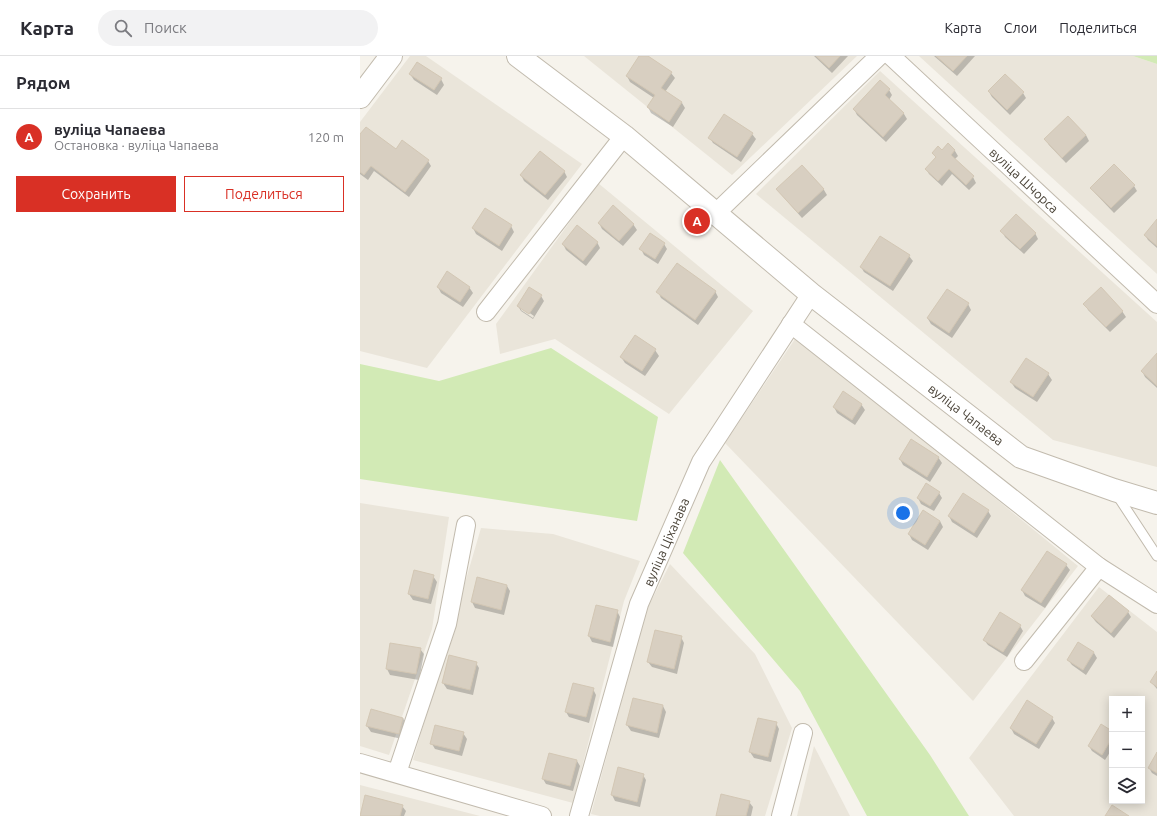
<!DOCTYPE html>
<html lang="ru">
<meta charset="utf-8">
<style>
:root{--surface:#fff;--page:#f2f2f3;--text:#2b2b33;--muted:#7c7c81;--line:#e1e1e2;--accent:#d93025}
body{margin:0;font-family:Ubuntu,sans-serif;background:var(--page);color:var(--text)}
.controls{position:absolute;right:12px;bottom:12px;display:grid;overflow:hidden;border-radius:0px;box-shadow:0 2px 10px #0003}
.controls button{width:36px;height:36px;display:grid;place-items:center;padding:0;border:0;border-bottom:1px solid var(--line);background:var(--surface);color:var(--text);font:20px sans-serif}
.you{position:absolute;left:543px;top:457px;width:14px;height:14px;margin:-10px;border:3px solid #fff;border-radius:50%;background:#1a73e8;box-shadow:0 0 0 6px #1a73e833}
.badge{display:grid;place-items:center;width:26px;height:26px;border-radius:50%;background:var(--accent);color:#fff;font-size:13px;font-weight:700}
.pin{position:absolute;translate:-50% -50%;border:2px solid #fff;box-shadow:0 1px 4px #0006}
.list{margin:0;padding:0;list-style:none}
h2{display:flex;justify-content:space-between;align-items:center;height:52px;margin:0;padding:0 16px;font-size:17px}
h2 small{font-size:13px;font-weight:400;color:var(--muted)}
.list li{display:grid;grid-template-columns:26px 1fr auto;gap:12px;align-items:center;box-sizing:border-box;height:56px;padding:0 16px;border-top:1px solid var(--line)}
.list b{display:block;font-size:15px;white-space:nowrap}
.list p{margin:0;font-size:13px;white-space:nowrap;color:var(--muted)}
.list em{font-size:13px;font-style:normal;color:var(--muted)}
.actions{display:flex;gap:8px;padding:12px 16px}
.actions a{flex:1;padding:9px 0;border:1px solid var(--accent);border-radius:0px;text-align:center;font-size:14px;color:var(--accent)}
.actions .main{background:var(--accent);color:#fff}
.icon{flex:none;width:22px;height:22px;fill:none;stroke:currentColor;stroke-width:2;stroke-linecap:round;stroke-linejoin:round}
.map{position:relative;flex:none;width:797px;height:760px;overflow:hidden}
header{display:flex;align-items:center;gap:24px;box-sizing:border-box;height:56px;padding:0 20px;background:var(--surface);border-bottom:1px solid var(--line)}
header strong{font-size:19px}
nav{display:flex;gap:22px;margin-inline-start:auto;font-size:14px}
.search{width:280px;height:36px;background:var(--page);display:flex;align-items:center;gap:10px;box-sizing:border-box;padding:0 14px;border-radius:22px;color:var(--muted);font-size:15px}
main{display:flex}
aside{flex:1;background:var(--surface)}
.map>svg:first-child{display:block}
</style>
<header>
<strong>Карта</strong>
<div class="search"><svg class="icon" aria-label="search" viewBox="0 0 24 24"><circle cx="10" cy="10" r="6"/><path d="M15 15l6 6"/></svg>Поиск</div>
<nav><a>Карта</a><a>Слои</a><a>Поделиться</a></nav>
</header>
<main>
<aside>
<h2>Рядом<small></small></h2>
<ul class="list">
<li><span class="badge">A</span><div><b>вуліца Чапаева</b><p>Остановка · вуліца Чапаева</p></div><em>120 m</em></li>
</ul>
<div class="actions"><a class="main">Сохранить</a><a>Поделиться</a></div>
</aside>
<div class="map">
<svg width="797" height="760" viewBox="0 0 797 760">
<rect width="100%" height="100%" fill="#f6f3ec"/>
<!-- residential -->
<g fill="#eae5da" fill-rule="evenodd">
<path d="M50 0H66L222 108 67 312 0 295V66Z"/>
<path d="M224 0H497L372 119Z"/>
<path d="M559 0H773L797 8V218Z"/>
<path d="M520 15 797 266V411L693 384 396 138Z"/>
<path d="M238 127 393 255 309 358 195 283 140 298 136 268Z"/>
<path d="M437 280 718 510 613 645 365 387Z"/>
<path d="M0 447 89 461 72 573 29 699 0 690Z"/>
<path d="M121 472 193 478 280 505 264 545 213 747 53 704Z"/>
<path d="M310 508 395 598 432 672 405 760H240L231 758 286 555Z"/>
<path d="M739 531 797 576V760H654L609 702ZM752 643H782V745H752Z"/>
<path d="M454 690 490 760H437Z"/>
<path d="M0 729 120 760H0Z"/>
</g>
<!-- green -->
<g fill="#d2eab5">
<path d="M773 0H797V8Z"/>
<path d="M191 292 298 361 277 465 0 423V308L79 325Z"/>
<path d="M360 404 570 699 609 760H507L440 635 323 497Z"/>
</g>
<!-- shadow -->
<g fill="#0003" fill-rule="evenodd">
<path d="M280 0H286L311 17 315 22 305 36 322 47 325 52 313 71 291 57 288 51 294 42 270 26 267 20Z"/>
<path d="M454 0H488L472 17Z"/>
<path d="M574 0H615L597 20Z"/>
<path d="M50 18 81 23 84 29 77 39 54 24Z"/>
<path d="M529 34 532 39 529 44 544 58 547 63 526 86 497 59 494 53Z"/>
<path d="M629 36 663 37 666 42 650 59 632 41Z"/>
<path d="M392 78 396 83 381 106 353 87 350 82Z"/>
<path d="M726 79 729 85 706 107 689 89 686 84Z"/>
<path d="M0 80 36 94 68 105 71 110 49 141 14 115 8 124 0 118Z"/>
<path d="M588 89 595 95 598 100 594 104 613 121 616 127 609 134 592 118 582 130 569 118 566 113 576 102 573 97 582 95Z"/>
<path d="M442 110 464 134 467 139 442 162 421 138 418 133Z"/>
<path d="M204 115 207 121 188 144 164 125 161 119Z"/>
<path d="M774 130 777 135 754 157 735 137 732 132Z"/>
<path d="M797 165V192L788 184 785 179Z"/>
<path d="M239 167 273 168 277 174 263 190 242 173Z"/>
<path d="M151 170 154 176 142 195 116 178 113 172Z"/>
<path d="M642 175 675 177 678 183 664 198 645 181Z"/>
<path d="M237 186 240 192 226 210 206 194 203 188Z"/>
<path d="M304 188 307 193 298 208 284 199 281 193Z"/>
<path d="M549 200 553 205 533 235 504 216 501 211Z"/>
<path d="M78 231H109L113 237 103 251 81 237Z"/>
<path d="M587 234 608 248 611 254 592 282 571 268 568 263Z"/>
<path d="M355 235 358 241 338 269 301 242 298 236Z"/>
<path d="M181 240 184 245 173 263 161 255 158 250ZM161 251 174 260 173 262 161 254Z"/>
<path d="M725 248 762 255 766 261 750 276 728 254Z"/>
<path d="M295 294 299 300 285 320 265 307 261 301Z"/>
<path d="M797 299V332L785 321 782 315Z"/>
<path d="M666 304 688 318 692 324 677 346 655 332 651 326Z"/>
<path d="M501 348 505 354 495 369 477 357 474 351Z"/>
<path d="M578 401 582 407 570 426 543 409 540 403Z"/>
<path d="M579 437 582 442 574 455 561 448 558 442Z"/>
<path d="M628 455 631 460 617 482 592 466 589 460Z"/>
<path d="M580 465 583 471 568 494 552 484 549 478Z"/>
<path d="M706 509 710 514 685 552 665 540 662 534Z"/>
<path d="M73 520 77 526 71 548 53 544 49 538Z"/>
<path d="M147 530 150 535 144 559 115 552 112 546Z"/>
<path d="M257 555 260 561 253 591 232 586 229 580Z"/>
<path d="M768 556 771 561 754 582 736 566 732 561Z"/>
<path d="M660 570 663 575 647 601 628 589 624 584Z"/>
<path d="M321 581 324 587 317 618 292 611 288 606Z"/>
<path d="M60 593 64 598 59 624 30 619 27 613Z"/>
<path d="M734 597 737 602 726 619 712 609 708 604Z"/>
<path d="M116 607 119 612 113 639 87 633 83 627Z"/>
<path d="M797 617V633L791 626Z"/>
<path d="M233 633 236 639 229 667 209 661 206 656Z"/>
<path d="M303 650 306 656 299 682 271 675 267 669Z"/>
<path d="M43 662 46 668 42 683 11 676 7 670Z"/>
<path d="M692 662 695 667 679 693 654 678 651 672Z"/>
<path d="M416 667 419 673 411 706 394 702 390 696Z"/>
<path d="M752 676V693L745 704 732 695 729 690Z"/>
<path d="M103 677 107 683 102 700 75 693 72 688Z"/>
<path d="M797 698V720L792 717 789 712Z"/>
<path d="M217 705 220 710 213 735 186 728 183 723Z"/>
<path d="M283 719 286 724 280 751 255 745 252 739Z"/>
<path d="M389 746 393 751 391 760H357Z"/>
<path d="M42 750 46 755 44 760H1Z"/>
</g>
<!-- building -->
<g fill="#d8cfc1" stroke="#d3c7b4">
<path d="M279 0H288L312 16 301 32 322 46 309 66 287 51 295 39 266 20Z"/>
<path d="M456 0H480L469 12Z"/>
<path d="M576 0H607L593 15Z"/>
<path d="M57 6 82 22 74 34 49 18Z"/>
<path d="M645 18 664 36 647 54 628 35Z"/>
<path d="M520 24 530 33 525 39 544 57 523 81 493 53Z"/>
<path d="M364 58 393 77 377 101 348 82Z"/>
<path d="M708 60 726 79 702 102 684 83Z"/>
<path d="M6 71 36 93 42 84 69 104 45 136 11 110 4 119 0 116V78Z"/>
<path d="M588 87 595 94 591 99 614 120 606 129 589 113 578 125 565 113 576 101 572 97 578 90 582 94Z"/>
<path d="M180 95 205 115 185 139 160 119Z"/>
<path d="M754 108 775 129 751 152 730 132Z"/>
<path d="M442 109 464 133 438 157 416 133Z"/>
<path d="M253 149 274 168 259 185 238 167Z"/>
<path d="M125 152 152 169 139 190 112 172Z"/>
<path d="M656 158 676 177 660 193 640 175Z"/>
<path d="M797 163V190L784 179Z"/>
<path d="M217 169 238 186 223 205 202 188Z"/>
<path d="M290 177 305 187 295 203 279 193Z"/>
<path d="M520 180 550 199 530 230 500 211Z"/>
<path d="M317 207 356 235 335 264 296 236Z"/>
<path d="M87 215 110 231 100 246 77 231Z"/>
<path d="M169 231 182 239 169 258 157 250Z"/>
<path d="M741 231 763 255 746 271 723 248Z"/>
<path d="M587 233 609 247 589 277 567 262Z"/>
<path d="M275 279 296 293 282 315 260 301Z"/>
<path d="M797 297V330L781 315Z"/>
<path d="M666 302 689 317 673 341 650 326Z"/>
<path d="M483 335 502 348 492 364 473 351Z"/>
<path d="M551 383 579 401 567 421 539 403Z"/>
<path d="M566 427 580 436 570 450 557 442Z"/>
<path d="M603 437 629 454 614 477 588 460Z"/>
<path d="M563 454 580 465 565 489 548 478Z"/>
<path d="M687 495 707 508 681 547 661 534Z"/>
<path d="M54 514 74 519 68 543 48 538Z"/>
<path d="M117 521 147 529 141 554 111 546Z"/>
<path d="M749 539 769 555 751 577 731 560Z"/>
<path d="M236 549 258 554 250 586 228 580Z"/>
<path d="M640 556 661 569 643 596 623 584Z"/>
<path d="M295 574 322 580 314 613 287 606Z"/>
<path d="M718 586 734 596 723 614 707 604Z"/>
<path d="M30 587 61 592 56 618 26 613Z"/>
<path d="M89 599 117 606 110 634 82 627Z"/>
<path d="M797 615V631L790 626Z"/>
<path d="M213 627 234 632 226 661 205 656Z"/>
<path d="M273 642 303 649 297 677 266 669Z"/>
<path d="M667 644 693 661 676 688 650 672Z"/>
<path d="M11 653 43 662 39 678 6 670Z"/>
<path d="M398 662 417 666 408 701 389 696Z"/>
<path d="M741 668 752 675V682L742 699 728 690Z"/>
<path d="M75 669 104 676 99 695 70 688Z"/>
<path d="M797 696V717L788 712Z"/>
<path d="M189 697 217 704 210 730 182 723Z"/>
<path d="M258 711 284 718 277 746 251 739Z"/>
<path d="M361 738 390 745 386 760H356Z"/>
<path d="M5 739 43 749 40 760H0Z"/>
<path d="M752 749 769 760H745Z"/>
</g>
<g fill="none" stroke-linecap="round" stroke-linejoin="round">
<!-- service casing -->
<g stroke="#c2bbae" stroke-width="11">
<path id="service" d="M757 439 797 500"/>
</g>
<!-- minor casing -->
<g stroke="#c2bbae" stroke-width="20">
<g id="minor">
<path id="s1" d="M531 0 797 248"/>
<path d="M356 157 519 0"/>
<path d="M126 256 264 80"/>
<path d="M431 268 739 511 797 548"/>
<path d="M664 605 739 511"/>
<path d="M0 707 182 760"/>
<path d="M37 717 87 568 106 469"/>
<path id="s2" d="M219 760 279 548 341 406 451 238"/>
<path d="M421 760 443 677"/>
</g>
</g>
<!-- tertiary casing -->
<g stroke="#c2bbae" stroke-width="24">
<g id="tertiary">
<path id="s3" d="M158 0 264 80 451 238 661 401 754 434 797 447"/>
<path d="M0 41 31 0"/>
</g>
</g>
<!-- service -->
<use href="#service" stroke="#fff" stroke-width="9"/>
<!-- minor -->
<use href="#minor" stroke="#fff" stroke-width="18"/>
<!-- tertiary -->
<use href="#tertiary" stroke="#fff" stroke-width="22"/>
</g>
<g text-anchor="middle" dominant-baseline="central" stroke-width="3.5" stroke-linejoin="round" paint-order="stroke">
<!-- street labels -->
<g font-size="13" fill="#4b4439" stroke="#fff">
<text stroke="none"><textPath href="#s1" startOffset="182">вуліца Шчорса</textPath></text>
<text stroke="none"><textPath href="#s3" startOffset="574">вуліца Чапаева</textPath></text>
<text stroke="none"><textPath href="#s2" startOffset="288">вуліца Ціханава</textPath></text>
</g>
</g>
</svg>
<div class="controls">
<button>+</button>
<button>−</button>
<button><svg class="icon" aria-label="layers" viewBox="0 0 24 24"><path d="M12 4l9 5-9 5-9-5zM3 14l9 5 9-5"/></svg></button>
</div>
<div class="you"></div>
<div class="pin badge" style="left:337px;top:165px">A</div>
</div>
</main>
